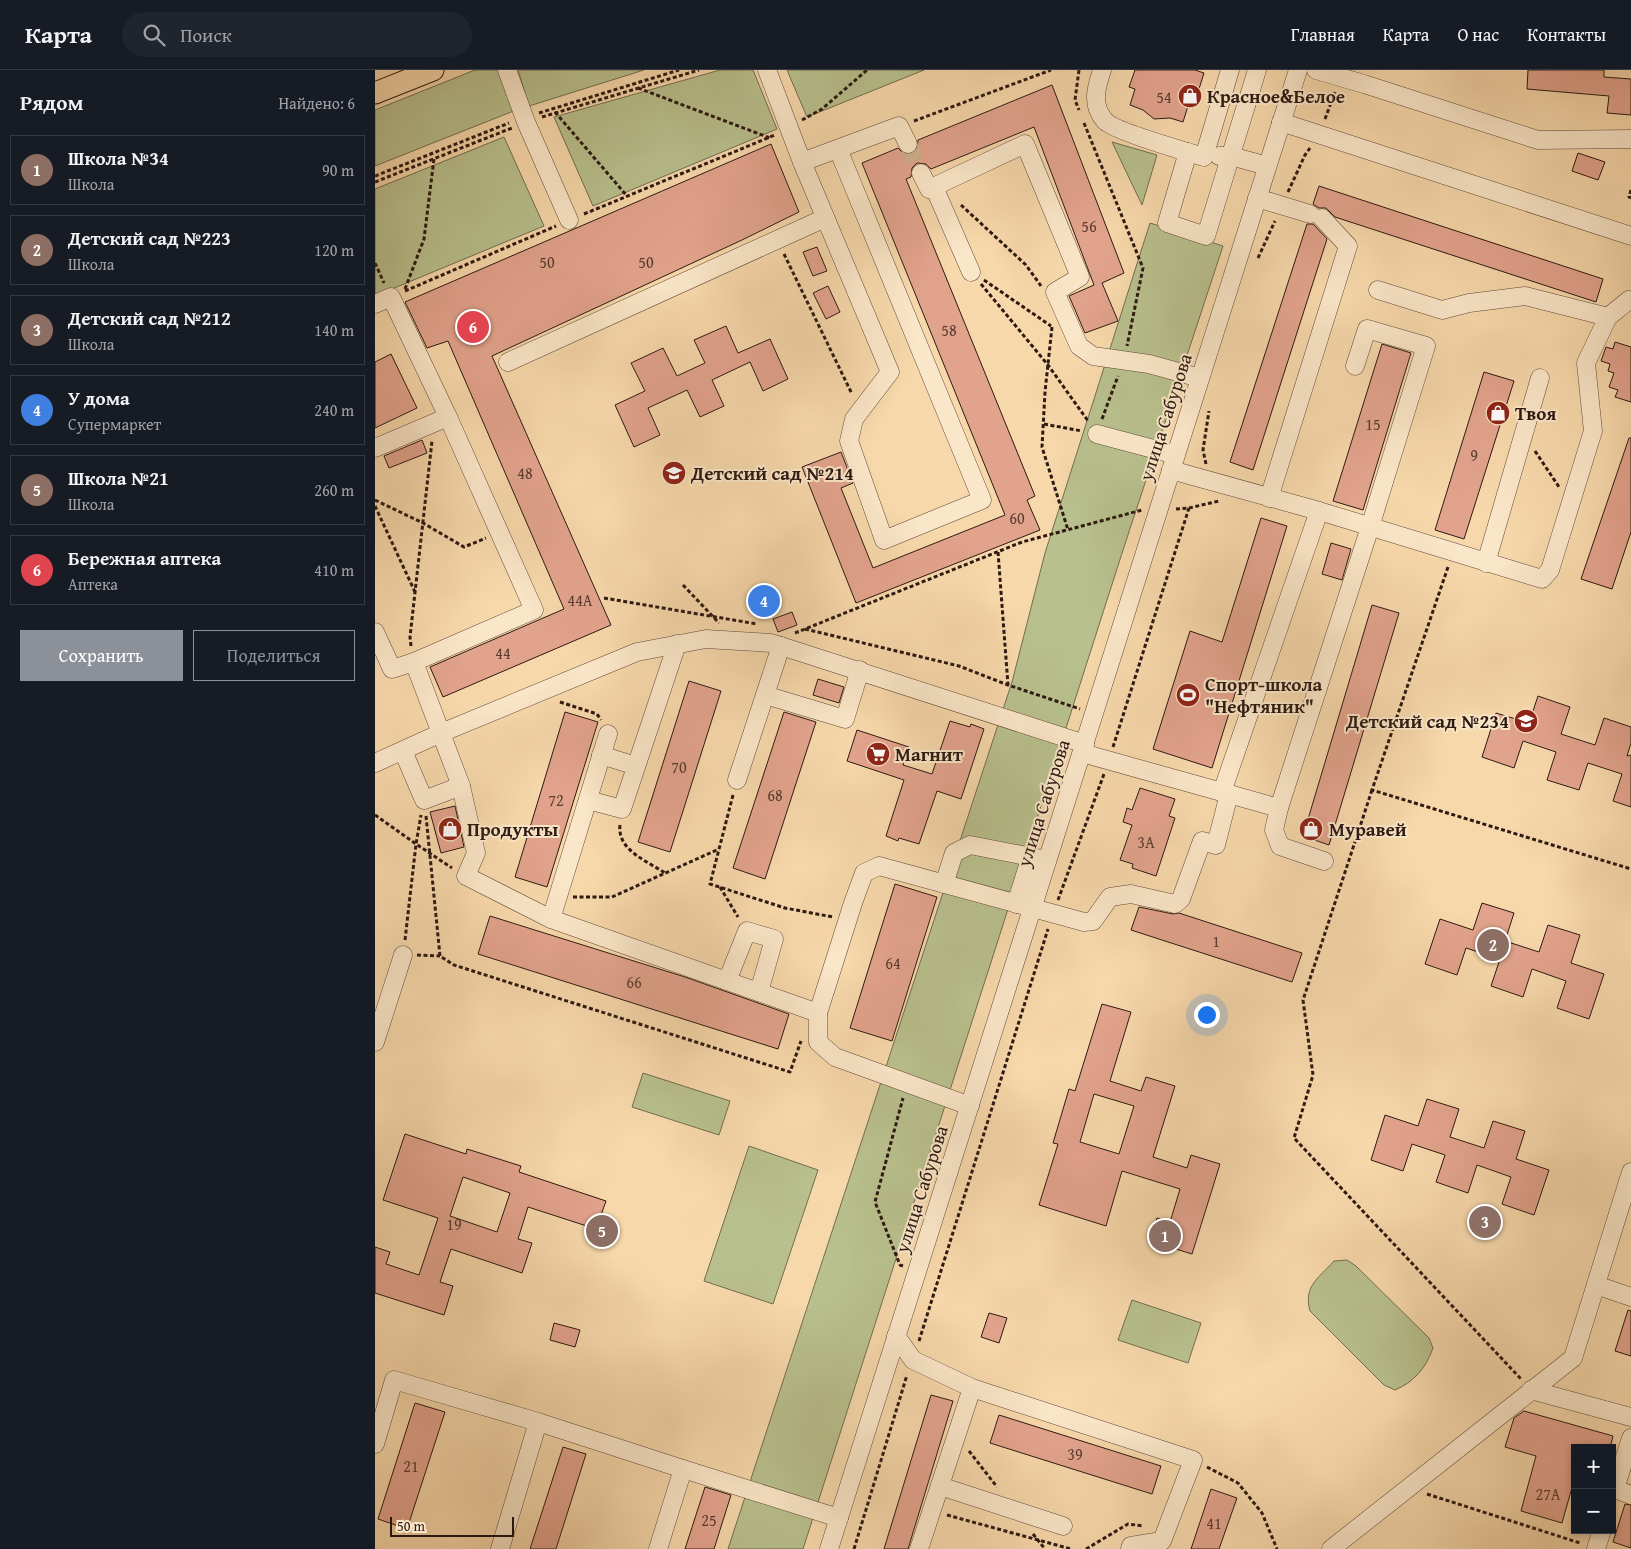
<!DOCTYPE html>
<html lang="ru">
<meta charset="utf-8">
<style>
:root{--surface:#171b24;--page:#20242c;--text:#f1f3f6;--muted:#9ea1a6;--line:#363941;--accent:#8c9099}
body{margin:0;font-family:"Gentium Book Plus",serif;background:var(--page);color:var(--text)}
.controls{position:absolute;right:15px;bottom:15px;display:grid;overflow:hidden;border-radius:0px;box-shadow:0 2px 8px #0003}
.controls button{width:45px;height:45px;display:grid;place-items:center;padding:0;border:0;border-bottom:1px solid var(--line);background:var(--surface);color:var(--text);font:25px sans-serif}
.scale{position:absolute;left:15px;bottom:12px;width:124px;box-sizing:border-box;padding-left:5px;border:2px solid #2d1912;border-top:0;font-size:14px;line-height:18px;white-space:nowrap;color:#2d1912;-webkit-text-stroke:4px #fae6c8;paint-order:stroke}
.you{position:absolute;left:831px;top:944px;width:18px;height:18px;margin:-12px;border:4px solid #fff;border-radius:50%;background:#1a73e8;box-shadow:0 0 0 8px #1a73e833}
.badge{display:grid;place-items:center;width:32px;height:32px;border-radius:50%;background:var(--accent);color:#fff;font-size:16px;font-weight:700}
.pin{position:absolute;translate:-50% -50%;border:2px solid #fff;box-shadow:0 1px 5px #0006}
.list{margin:0;padding:0;list-style:none}
h2{display:flex;justify-content:space-between;align-items:center;height:65px;margin:0;padding:0 20px;font-size:21px}
h2 small{font-size:16px;font-weight:400;color:var(--muted)}
.list li{display:grid;grid-template-columns:32px 1fr auto;gap:15px;align-items:center;box-sizing:border-box;height:70px;margin:0 10px 10px;padding:0 10px;border:1px solid var(--line);border-radius:0px}
.list b{display:block;font-size:19px;white-space:nowrap}
.list p{margin:0;font-size:16px;white-space:nowrap;color:var(--muted)}
.list em{font-size:16px;font-style:normal;color:var(--muted)}
.actions{display:flex;gap:10px;padding:15px 20px}
.actions a{flex:1;padding:11px 0;border:1px solid var(--accent);border-radius:0px;text-align:center;font-size:18px;color:var(--accent)}
.actions .main{background:var(--accent);color:#fff}
.icon{flex:none;width:28px;height:28px;fill:none;stroke:currentColor;stroke-width:2;stroke-linecap:round;stroke-linejoin:round}
.map{position:relative;flex:none;width:1256px;height:1479px;overflow:hidden}
header{display:flex;align-items:center;gap:30px;box-sizing:border-box;height:70px;padding:0 25px;background:var(--surface);border-bottom:1px solid var(--line)}
header strong{font-size:24px}
nav{display:flex;gap:28px;margin-inline-start:auto;font-size:18px}
.search{width:350px;height:45px;background:var(--page);display:flex;align-items:center;gap:12px;box-sizing:border-box;padding:0 18px;border-radius:28px;color:var(--muted);font-size:19px}
main{display:flex}
aside{flex:1;background:var(--surface)}
.map>svg:first-child{display:block}
</style>
<header>
<strong>Карта</strong>
<div class="search"><svg class="icon" aria-label="search" viewBox="0 0 24 24"><circle cx="10" cy="10" r="6"/><path d="M15 15l6 6"/></svg>Поиск</div>
<nav><a>Главная</a><a>Карта</a><a>О нас</a><a>Контакты</a></nav>
</header>
<main>
<aside>
<h2>Рядом<small>Найдено: 6</small></h2>
<ul class="list">
<li><span class="badge" style="background:#8d6e63">1</span><div><b>Школа №34</b><p>Школа</p></div><em>90 m</em></li>
<li><span class="badge" style="background:#8d6e63">2</span><div><b>Детский сад №223</b><p>Школа</p></div><em>120 m</em></li>
<li><span class="badge" style="background:#8d6e63">3</span><div><b>Детский сад №212</b><p>Школа</p></div><em>140 m</em></li>
<li><span class="badge" style="background:#3f7fe0">4</span><div><b>У дома</b><p>Супермаркет</p></div><em>240 m</em></li>
<li><span class="badge" style="background:#8d6e63">5</span><div><b>Школа №21</b><p>Школа</p></div><em>260 m</em></li>
<li><span class="badge" style="background:#e0444e">6</span><div><b>Бережная аптека</b><p>Аптека</p></div><em>410 m</em></li>
</ul>
<div class="actions"><a class="main">Сохранить</a><a>Поделиться</a></div>
</aside>
<div class="map">
<svg width="1256" height="1479" viewBox="0 0 1256 1479">
<rect width="100%" height="100%" fill="#f7d8ab"/>
<filter id="stains"><feTurbulence type="fractalNoise" baseFrequency=".004" numOctaves="4"/><feColorMatrix values="0 0 0 0 .2 0 0 0 0 .09 0 0 0 0 .02 0 0 0 .5 -.17"/></filter>
<radialGradient id="worn" r=".72"><stop offset=".6" stop-color="#630" stop-opacity="0"/><stop offset="1" stop-color="#630" stop-opacity=".3"/></radialGradient>
<!-- green -->
<g fill="#b8c08d" stroke="#726c50">
<path d="M100 0H125L141 40 0 96V40Z"/>
<path d="M143 0H269L154 36Z"/>
<path d="M345 0H378L402 59 218 136 179 47Z"/>
<path d="M412 0H549L432 47Z"/>
<path d="M129 67 169 156 0 226V119Z"/>
<path d="M737 72 782 85 767 135Z"/>
<path d="M775 153 848 176 749 477 428 1479H353L637 612 670 483Z"/>
<path d="M268 1003 355 1031 344 1065 257 1037Z"/>
<path d="M374 1076 443 1100 398 1234 329 1211Z"/>
<path d="M972 1190 981 1196 1054 1268 1058 1278C1051 1298 1039 1312 1020 1320L1009 1315 935 1241C928 1216 944 1208 959 1191Z"/>
<path d="M757 1230 826 1253 813 1293 743 1270Z"/>
</g>
<!-- building -->
<g fill="#e2a38c" stroke="#2d1912" fill-rule="evenodd">
<path d="M760 0H820L829 3 818 38 813 36 808 52 795 48 779 49 768 40 755 35 760 19 754 17Z"/>
<path d="M1153 0H1229V7L1256 9V45L1232 43 1234 26 1152 19Z"/>
<path d="M677 15 749 203 727 213 743 251 710 263 694 226 719 215 659 57 556 99 551 94 542 93 537 98 536 107 531 109 660 426 652 430 665 460 481 533 427 397 466 382 478 413 466 418 498 498 630 445 487 93 523 78 528 83 537 84 542 79 543 70Z"/>
<path d="M396 74 424 142 367 170 117 286 236 555 68 627 55 597 189 539 73 271 52 278 30 232Z"/>
<path d="M1203 83 1230 92 1223 110 1197 101Z"/>
<path d="M944 116 1228 209 1221 232 960 147 951 138H944L938 134Z"/>
<path d="M932 154H938L952 169 878 400 855 392Z"/>
<path d="M442 177 452 201 438 206 428 182Z"/>
<path d="M453 216 465 242 451 249 438 223Z"/>
<path d="M351 256 363 283 395 269 413 309 388 321 375 292 337 310 349 336 325 347 312 320 273 338 285 365 259 377 240 335 270 321 256 293 288 278 302 306 330 293 319 270Z"/>
<path d="M1240 272 1256 277V332L1240 327 1243 320 1234 317 1239 303 1233 301 1235 294 1226 291 1231 277 1238 279Z"/>
<path d="M1007 274 1036 283 988 440 958 431Z"/>
<path d="M16 284 42 338 0 358V292Z"/>
<path d="M1109 302 1139 311 1089 469 1060 460Z"/>
<path d="M1254 368H1256V462L1237 519 1206 509Z"/>
<path d="M47 370 52 383 14 398 9 386Z"/>
<path d="M886 448 912 456 837 698 778 679 815 561 847 572Z"/>
<path d="M956 473 976 479 967 510 947 504Z"/>
<path d="M395 516 403 539 383 546 375 523Z"/>
<path d="M997 535 1024 543 954 775 928 766Z"/>
<path d="M417 542 422 555 403 562 398 549Z"/>
<path d="M443 609 469 617 464 633 438 625Z"/>
<path d="M314 611 346 621 295 782 263 772Z"/>
<path d="M1163 626 1195 637 1186 664 1220 675 1229 648 1256 657V673L1252 686 1256 685V737L1238 731 1247 704 1213 693 1204 720 1172 710 1181 682 1148 671 1139 698 1107 687 1121 643 1154 653Z"/>
<path d="M190 642 223 652 172 817 140 807Z"/>
<path d="M409 642 441 652 390 809 358 798Z"/>
<path d="M575 651 595 657 596 654 609 659 586 729 562 721 544 774 524 768 523 771 511 766 529 710 472 691 482 660 534 677 528 695 557 704Z"/>
<path d="M765 718 800 729 794 746 800 748 781 806 757 798 758 794 745 790 757 755 748 752 752 738 757 740Z"/>
<path d="M80 736 89 777 66 783 55 742Z"/>
<path d="M520 814 562 827 517 971 475 958Z"/>
<path d="M1107 833 1139 843 1130 871 1164 882 1173 855 1205 865 1196 893 1229 904 1214 949 1182 938 1191 911 1157 899 1148 927 1116 916 1125 889 1091 878 1082 905 1050 894 1065 849 1098 860Z"/>
<path d="M764 837 798 844 804 843 927 883 917 912 756 860Z"/>
<path d="M115 846 310 907 414 944 403 979 103 884Z"/>
<path d="M727 934 756 942 735 1011 766 1021 771 1007 800 1016 778 1087 812 1098 816 1085 845 1094 817 1184 775 1171 782 1148 795 1152 805 1119 747 1101 731 1156 664 1135 683 1074 678 1073 694 1019 700 1021ZM719 1024 759 1036 744 1084 705 1072Z"/>
<path d="M1052 1029 1084 1039 1075 1067 1109 1078 1118 1051 1150 1061 1141 1089 1174 1100 1159 1145 1127 1134 1136 1107 1102 1095 1093 1123 1061 1112 1070 1085 1037 1074 1028 1101 996 1090 1010 1045 1043 1056Z"/>
<path d="M30 1064 91 1084 92 1079 146 1096 144 1102 231 1131 221 1159 153 1137 143 1169 157 1173 147 1203 76 1179 65 1212 78 1216 69 1245 0 1223V1177L15 1182 11 1194 44 1205 63 1148 8 1130ZM88 1107 135 1123 122 1162 75 1146Z"/>
<path d="M1253 1240 1256 1241V1286L1240 1281Z"/>
<path d="M614 1243 632 1248 624 1273 606 1267Z"/>
<path d="M179 1253 205 1260 200 1277 175 1270Z"/>
<path d="M556 1325 578 1331 533 1479H509Z"/>
<path d="M40 1333 70 1342 32 1459 3 1449Z"/>
<path d="M1149 1341 1238 1366 1235 1378H1200V1407L1187 1453 1146 1441 1161 1386 1130 1377 1139 1348Z"/>
<path d="M624 1345 786 1396 777 1424 615 1373Z"/>
<path d="M188 1377 211 1384 181 1479H155Z"/>
<path d="M330 1417 356 1425 339 1479H310Z"/>
<path d="M836 1419 862 1428 844 1479H816Z"/>
<path d="M1250 1434 1256 1435V1478L1238 1472Z"/>
</g>
<g fill="none" stroke-linecap="round" stroke-linejoin="round">
<!-- minor-tunnel -->
<path stroke="#cfb28c" stroke-width="18" stroke-dasharray="18 9" stroke-linecap="butt" d="M533 74 546 103"/>
<!-- minor casing -->
<g stroke="#604938" stroke-width="19">
<g id="minor">
<path d="M132 0 151 52 194 150"/>
<path d="M392 0 427 92 515 302 479 349 474 371 509 470 607 430 463 79"/>
<path d="M727 0C721 18 716 35 730 51 739 61 812 82 829 87L855 0"/>
<path d="M941 0 989 14 1163 70 1256 69"/>
<path d="M906 52 1256 166"/>
<path d="M813 82 792 153 831 166 882 0"/>
<path d="M844 86H856L892 96"/>
<path d="M427 92 524 56 533 74"/>
<path d="M546 103 554 119 650 74 705 207 680 222 704 276 718 286 774 294 825 308"/>
<path d="M559 117 596 202"/>
<path d="M882 128 935 144"/>
<path d="M1003 220 1067 240 1094 233 1150 226 1233 247"/>
<path d="M0 234 16 227 73 347 0 378"/>
<path d="M133 292 450 148"/>
<path d="M722 364 801 385"/>
<path d="M796 400 944 441 1167 509 1175 500 1218 361 1211 293 1233 247 1254 230 1256 231"/>
<path d="M894 428 973 176 947 148"/>
<path d="M1111 493 1165 308"/>
<path d="M0 562 17 599 39 592 159 540 73 347"/>
<path d="M39 592 86 716 101 783 91 806 176 849 443 943V972L460 987 595 1036"/>
<path d="M390 625 470 649 485 600"/>
<path d="M28 681 49 730 86 716"/>
<path d="M226 685 261 696"/>
<path d="M0 693 66 663 262 582 331 569 396 573 406 576 710 674"/>
<path d="M362 710 406 576"/>
<path d="M847 722 944 441"/>
<path d="M854 724 904 738 995 457 1051 276 992 259 980 296"/>
<path d="M213 730 247 739 302 574"/>
<path d="M904 738 899 760 905 776 949 791"/>
<path d="M569 814 579 783 595 775 672 790"/>
<path d="M641 834 656 786"/>
<path d="M176 849 233 664"/>
<path d="M352 911 372 861 399 869 384 922"/>
<path d="M443 943 478 833 489 803 504 796 709 852 718 851 735 827 756 824 800 834 806 829 827 771 841 775 854 724 707 683"/>
<path d="M0 972 28 885"/>
<path d="M1221 1215 1256 1227"/>
<path d="M521 1266 538 1290 597 1318 818 1390 787 1471 756 1476 755 1479"/>
<path d="M1156 1320 1256 1347"/>
<path d="M1256 1368 1240 1419 1256 1425"/>
<path d="M0 1374 19 1310 163 1352 308 1399"/>
<path d="M565 1416 688 1456"/>
<path d="M125 1479 163 1352"/>
<path d="M283 1479 308 1399 464 1448"/>
<path d="M454 1479 923 0"/>
<path d="M544 1479 597 1318"/>
<path d="M956 1479 1198 1288 1256 1102"/>
<path d="M1221 1479 1227 1460"/>
</g>
</g>
<!-- major casing -->
<g stroke="#2d1912" stroke-width="23">
<path id="major" d="M0 23 58 0"/>
</g>
<!-- path -->
<g stroke="#2d1912" stroke-width="3" stroke-dasharray="4 2.5" stroke-linecap="butt">
<path d="M704 0 700 30 704 40"/>
<path d="M263 18 395 68"/>
<path d="M180 42 252 126"/>
<path d="M164 43 304 0"/>
<path d="M167 47 324 0"/>
<path d="M950 49 960 22"/>
<path d="M427 50 447 39 492 0"/>
<path d="M539 51 676 0"/>
<path d="M709 53 768 198 752 276"/>
<path d="M0 106 134 53"/>
<path d="M0 112 137 58"/>
<path d="M1256 120 1254 127 1256 128"/>
<path d="M913 122 930 85 935 78"/>
<path d="M586 135 651 195 666 216"/>
<path d="M209 144 400 65"/>
<path d="M409 184 477 324"/>
<path d="M883 188 900 151"/>
<path d="M0 193 9 213"/>
<path d="M609 210 676 256"/>
<path d="M606 214 673 295 713 351"/>
<path d="M30 219 49 169 59 89"/>
<path d="M30 221 181 156"/>
<path d="M677 257 670 322 667 377 693 460"/>
<path d="M727 349 743 306"/>
<path d="M669 354 707 361"/>
<path d="M1160 381 1184 417"/>
<path d="M831 394 828 380 834 341"/>
<path d="M0 430 48 453 89 477 111 468"/>
<path d="M0 436 40 522"/>
<path d="M801 439 814 438 844 431"/>
<path d="M623 482 633 615"/>
<path d="M1073 497 997 720 1256 799"/>
<path d="M308 515 344 553"/>
<path d="M229 528 382 554"/>
<path d="M430 559 584 596 633 615 705 639"/>
<path d="M420 563 647 472 767 440"/>
<path d="M36 576 35 567 57 371"/>
<path d="M185 632 222 644 226 650"/>
<path d="M738 677 814 438"/>
<path d="M997 720 928 930 938 1005 919 1068 1146 1309"/>
<path d="M358 725 335 814 410 838 458 847"/>
<path d="M0 745 41 774 77 798"/>
<path d="M51 746 65 886 79 895 415 1002 426 971"/>
<path d="M245 755C242 780 272 791 290 803"/>
<path d="M345 817 363 847"/>
<path d="M198 827H237L344 779"/>
<path d="M683 830 729 704"/>
<path d="M30 870 41 774 46 745"/>
<path d="M42 885 65 886"/>
<path d="M528 1196 525 1195 500 1132 528 1028"/>
<path d="M544 1271 673 859"/>
<path d="M594 1381 622 1417"/>
<path d="M832 1397 863 1413 887 1443 902 1479"/>
<path d="M1052 1424 1205 1473"/>
<path d="M572 1445 696 1479"/>
<path d="M658 1464 670 1479"/>
<path d="M479 1479 532 1305"/>
<path d="M711 1479 753 1454 769 1456"/>
</g>
<!-- minor -->
<use href="#minor" stroke="#fae6c8" stroke-width="18"/>
<!-- major -->
<use href="#major" stroke="#f7d8ab" stroke-width="21"/>
</g>
<!-- icons -->
<defs>
<g id="shop-disc" transform="scale(1.25)"><circle r="9.5" fill="#8f2418" stroke="#fae6c8"/><path d="M-5-2.5h2.3a2.7 3.5 0 0 1 5.4 0H5L5.5 6h-11ZM-1.5-2.5h3a1.5 2.3 0 0 0-3 0Z" fill="#fff"/></g>
<g id="school-disc" transform="scale(1.25)"><circle r="9.5" fill="#8f2418" stroke="#fae6c8"/><path d="M0-5L7-2L0 1L-7-2ZM-4 1L0 2.5L4 1V4Q0 6-4 4Z" fill="#fff"/></g>
<g id="stadium-disc" transform="scale(1.25)"><circle r="9.5" fill="#8f2418" stroke="#fae6c8"/><path d="M0-5a6.5 5 0 1 0 0 10a6.5 5 0 1 0 0-10ZM-3.5-1.8h7v3.6h-7Z" fill="#fff"/></g>
<g id="supermarket-disc" transform="scale(1.25)"><circle r="9.5" fill="#8f2418" stroke="#fae6c8"/><path d="M-6-5.5h2.5l.6 2H6L4.5 2H-2.5L-4.4-4H-6ZM-1.5 3.2a1.3 1.3 0 1 0 .1 0ZM3 3.2a1.3 1.3 0 1 0 .1 0Z" fill="#fff"/></g>
</defs>
<g fill-rule="evenodd">
<use href="#shop-disc" x="815" y="26"/>
<use href="#shop-disc" x="1123" y="343"/>
<use href="#school-disc" x="299" y="403"/>
<use href="#stadium-disc" x="813" y="625"/>
<use href="#school-disc" x="1151" y="651"/>
<use href="#supermarket-disc" x="503" y="684"/>
<use href="#shop-disc" x="75" y="759"/>
<use href="#shop-disc" x="936" y="759"/>
</g>
<g text-anchor="middle" dominant-baseline="central" stroke-width="4" stroke-linejoin="round" paint-order="stroke">
<!-- number labels -->
<g font-size="16" fill="#5a3c30">
<text x="789" y="27">54</text>
<text x="714" y="156">56</text>
<text x="172" y="192">50</text>
<text x="271" y="192">50</text>
<text x="574" y="260">58</text>
<text x="998" y="354">15</text>
<text x="1099" y="385">9</text>
<text x="150" y="403">48</text>
<text x="642" y="448">60</text>
<text x="205" y="530">44А</text>
<text x="128" y="583">44</text>
<text x="304" y="697">70</text>
<text x="400" y="725">68</text>
<text x="181" y="730">72</text>
<text x="771" y="772">3А</text>
<text x="841" y="871">1</text>
<text x="518" y="893">64</text>
<text x="259" y="912">66</text>
<text x="79" y="1154">19</text>
<text x="700" y="1384">39</text>
<text x="36" y="1396">21</text>
<text x="1173" y="1424">27А</text>
<text x="334" y="1450">25</text>
<text x="839" y="1453">41</text>
</g>
<!-- poi labels -->
<g font-size="19" font-weight="bold" fill="#2d1912" stroke="#fae6c8" text-anchor="start">
<text x="832" y="26">Красное&amp;Белое</text>
<text x="1140" y="343">Твоя</text>
<text x="316" y="403">Детский сад №214</text>
<text x="830" y="614">Спорт-школа<tspan x="830" dy="22">"Нефтяник"</tspan></text>
<text x="1134" y="651" text-anchor="end">Детский сад №234</text>
<text x="520" y="684">Магнит</text>
<text x="92" y="759">Продукты</text>
<text x="954" y="759">Муравей</text>
</g>
<!-- street labels -->
<g font-size="19" fill="#2d1912" stroke="#fae6c8">
<text transform="translate(790 347) rotate(-72)">улица Сабурова</text>
<text transform="translate(668 733) rotate(-72)">улица Сабурова</text>
<text transform="translate(546 1119) rotate(-72)">улица Сабурова</text>
</g>
</g>
<rect width="100%" height="100%" filter="url(#stains)"/>
<rect width="100%" height="100%" fill="url(#worn)"/>
</svg>
<div class="controls">
<button>+</button>
<button>−</button>
</div>
<div class="scale">50 m</div>
<div class="you"></div>
<div class="pin badge" style="left:790px;top:1166px;background:#8d6e63">1</div>
<div class="pin badge" style="left:1118px;top:875px;background:#8d6e63">2</div>
<div class="pin badge" style="left:1110px;top:1152px;background:#8d6e63">3</div>
<div class="pin badge" style="left:389px;top:531px;background:#3f7fe0">4</div>
<div class="pin badge" style="left:227px;top:1161px;background:#8d6e63">5</div>
<div class="pin badge" style="left:98px;top:257px;background:#e0444e">6</div>
</div>
</main>
